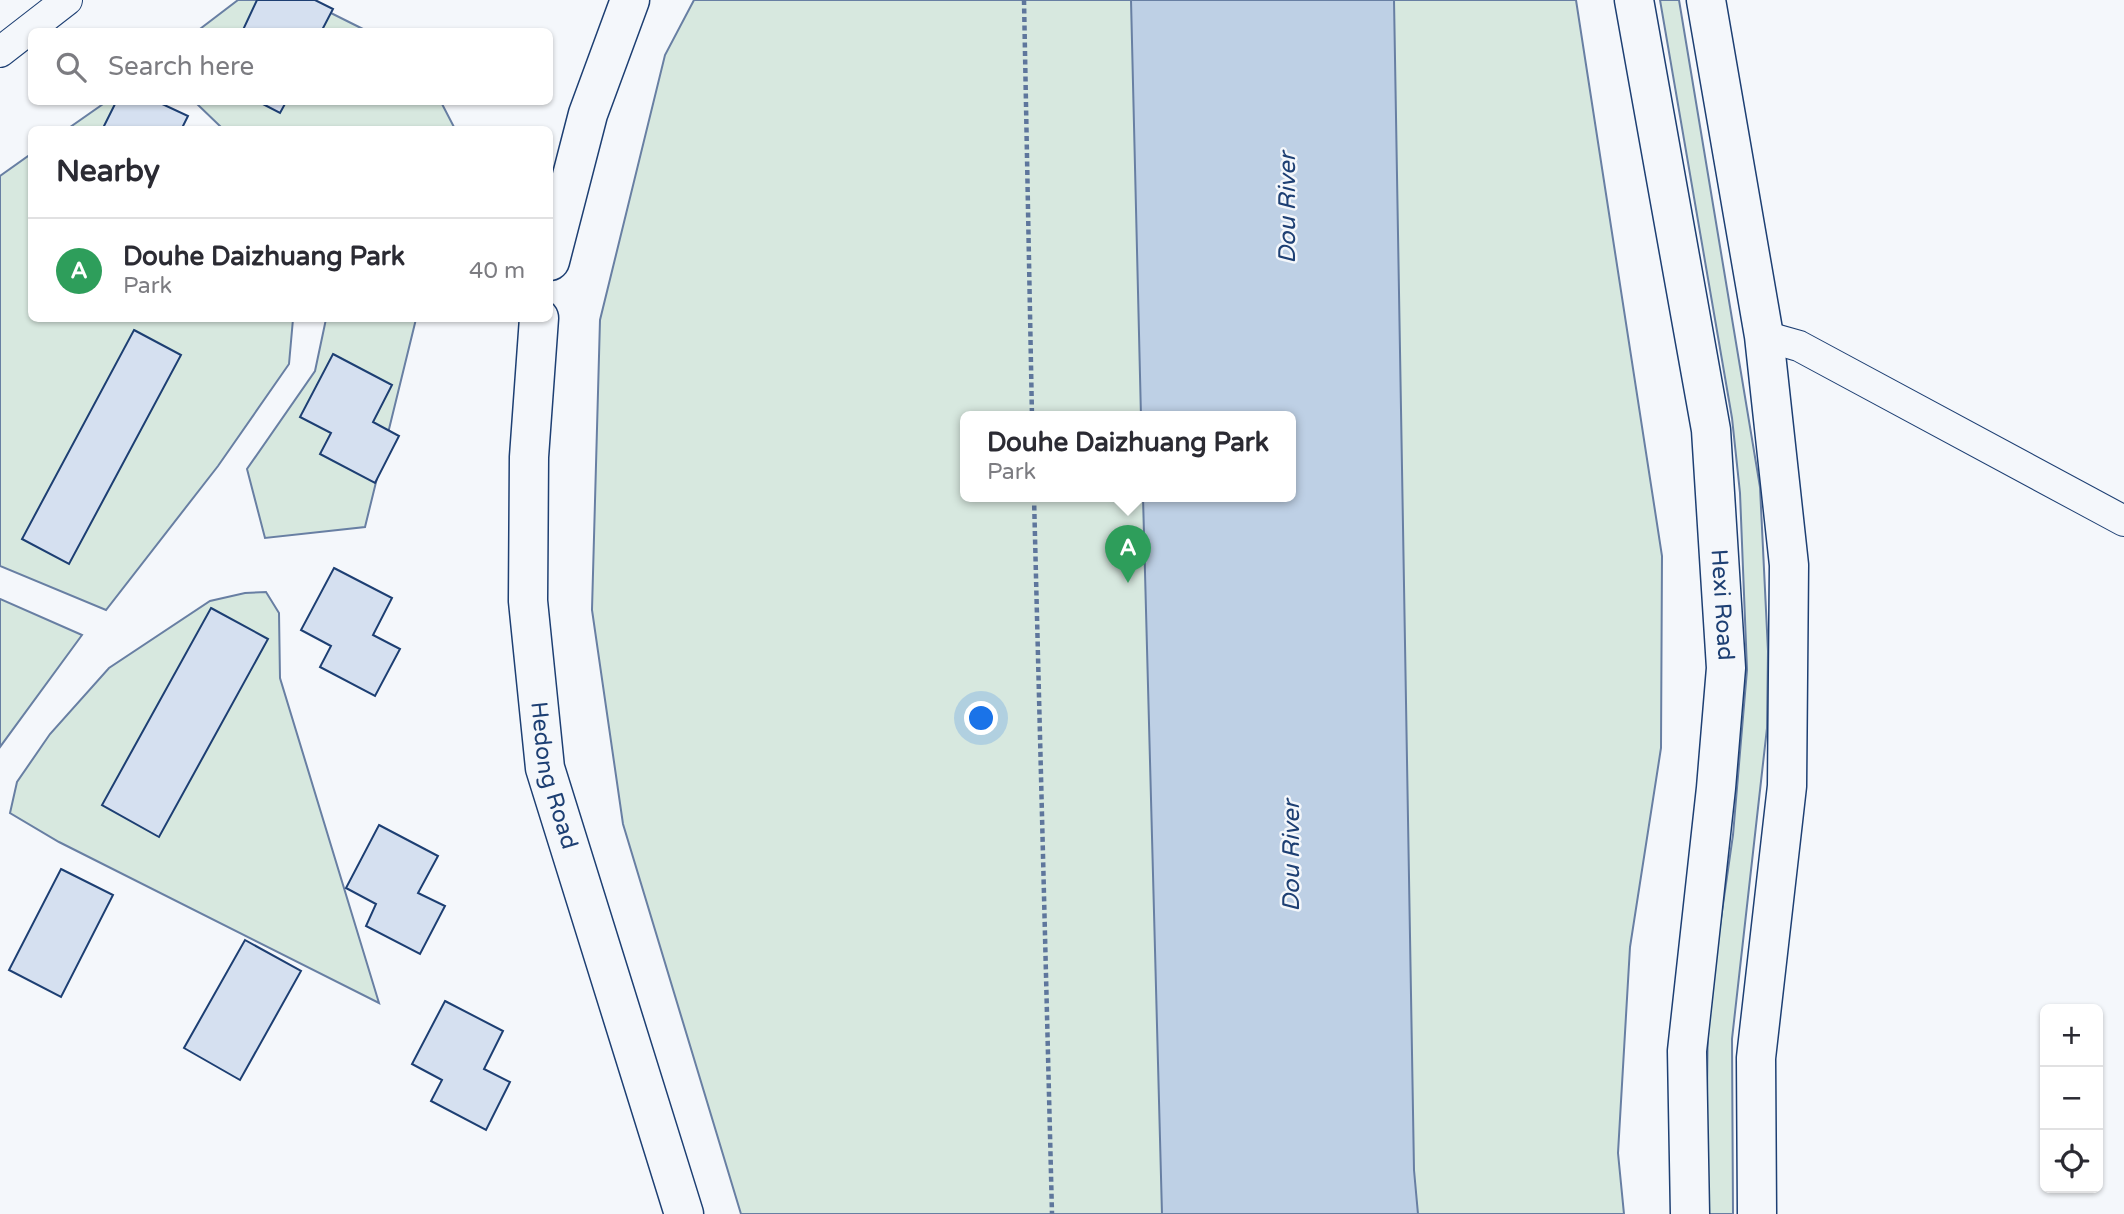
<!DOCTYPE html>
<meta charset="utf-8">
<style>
:root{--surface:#fff;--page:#f7f7f7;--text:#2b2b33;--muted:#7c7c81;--line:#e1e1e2;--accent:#db2777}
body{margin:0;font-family:"Varela Round",sans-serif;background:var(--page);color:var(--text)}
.controls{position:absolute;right:21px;bottom:21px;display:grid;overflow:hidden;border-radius:10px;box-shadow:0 2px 5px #0004}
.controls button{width:63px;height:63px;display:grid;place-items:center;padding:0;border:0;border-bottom:2px solid var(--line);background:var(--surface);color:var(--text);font:35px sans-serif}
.you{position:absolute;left:982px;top:719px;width:24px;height:24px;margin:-18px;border:5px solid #fff;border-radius:50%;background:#1a73e8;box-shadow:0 0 0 10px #1a73e833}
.badge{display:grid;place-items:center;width:46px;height:46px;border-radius:50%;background:var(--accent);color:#fff;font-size:23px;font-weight:700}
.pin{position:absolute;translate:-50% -58px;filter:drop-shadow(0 2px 4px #0008)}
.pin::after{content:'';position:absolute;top:37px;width:24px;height:21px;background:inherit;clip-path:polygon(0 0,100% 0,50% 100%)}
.popup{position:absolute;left:960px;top:411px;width:336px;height:91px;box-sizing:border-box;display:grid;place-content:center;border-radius:10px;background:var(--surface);filter:drop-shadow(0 2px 5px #0005);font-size:23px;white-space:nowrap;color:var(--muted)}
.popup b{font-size:26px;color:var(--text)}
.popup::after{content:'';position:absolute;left:50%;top:100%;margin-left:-14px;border:14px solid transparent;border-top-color:var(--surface)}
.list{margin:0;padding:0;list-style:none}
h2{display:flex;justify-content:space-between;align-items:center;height:91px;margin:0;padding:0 28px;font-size:30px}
h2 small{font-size:23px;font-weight:400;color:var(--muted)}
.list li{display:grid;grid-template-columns:46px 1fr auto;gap:21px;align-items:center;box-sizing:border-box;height:105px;padding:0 28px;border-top:2px solid var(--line)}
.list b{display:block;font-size:26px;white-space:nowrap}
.list p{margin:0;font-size:23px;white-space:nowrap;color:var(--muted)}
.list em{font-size:23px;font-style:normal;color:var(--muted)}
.icon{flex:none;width:38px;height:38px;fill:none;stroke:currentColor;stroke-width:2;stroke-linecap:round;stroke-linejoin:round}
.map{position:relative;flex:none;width:2124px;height:1214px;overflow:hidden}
.search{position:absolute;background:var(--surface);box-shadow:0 2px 5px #0004;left:28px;top:28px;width:525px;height:77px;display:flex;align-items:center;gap:18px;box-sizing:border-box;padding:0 24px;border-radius:10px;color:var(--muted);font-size:26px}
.panel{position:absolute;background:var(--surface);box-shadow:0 2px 5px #0004;left:28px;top:126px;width:525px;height:196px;border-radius:10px}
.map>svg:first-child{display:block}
</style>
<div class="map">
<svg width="2124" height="1214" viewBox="0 0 2124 1214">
<rect width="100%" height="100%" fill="#f4f7fb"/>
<!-- green -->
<g fill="#d7e8df" stroke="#687fa3" stroke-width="2" fill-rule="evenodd">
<path d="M238 0H305L367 31 196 32Z"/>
<path d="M694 0H1576L1662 556 1661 748 1630 947 1618 1153 1624 1214H741L623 824 592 610 600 320 665 55ZM965 417H1291V497H965Z"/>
<path d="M1660 0H1679L1760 487 1768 651 1767 728 1732 1039 1733 1214H1709L1706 1174 1708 1009 1733 835 1747 670 1740 493 1732 418Z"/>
<path d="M106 102H159L184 129 66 130Z"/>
<path d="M195 102H441L455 129H223Z"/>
<path d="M31 154 32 318 293 319 289 364 218 466 106 610 0 566V176Z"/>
<path d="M326 319H416L365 527 265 538 247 469 315 371Z"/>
<path d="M266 592 279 613 280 678 379 1003 59 842 10 813 17 782 50 734 109 668 210 601 245 593Z"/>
<path d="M0 599 82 635 0 747Z"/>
</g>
<!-- water -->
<path fill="#bed0e5" stroke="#687fa3" stroke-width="2" d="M1131 0H1394L1414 1170 1418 1214H1162L1143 497H1291V417H1141Z"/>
<!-- building -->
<g fill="#d5e0f0" stroke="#1d3f73" stroke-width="2">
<path d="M257 0H315L333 9 321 32H242Z"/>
<path d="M116 102H158L188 116 181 130H102Z"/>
<path d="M259 102H286L280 113Z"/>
<path d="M134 330 181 355 69 564 22 539Z"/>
<path d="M333 354 392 385 373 422 399 436 375 483 320 454 331 433 300 417Z"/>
<path d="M334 568 392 598 373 635 400 649 375 696 320 667 331 646 301 630Z"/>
<path d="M211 608 268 639 159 837 102 805Z"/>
<path d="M379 825 438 856 418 893 445 906 420 954 366 926 376 904 346 888Z"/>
<path d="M61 869 113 895 61 997 9 970Z"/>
<path d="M245 940 301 971 240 1080 184 1048Z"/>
<path d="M445 1001 503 1031 484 1069 510 1082 486 1130 431 1101 442 1080 412 1064Z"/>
</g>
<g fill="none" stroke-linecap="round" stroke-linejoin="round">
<!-- street casing -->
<g stroke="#1d3f73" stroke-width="32">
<g id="street">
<path d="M0 52 67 0"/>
<path d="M1764 336 1799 346 2124 521"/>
</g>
</g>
<!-- secondary casing -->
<g stroke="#1d3f73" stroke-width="41">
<g id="secondary">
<path id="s1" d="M1634 0 1711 430 1726 668 1716 788 1687 1051 1690 1214"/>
<path d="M1706 0 1764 336 1789 565 1787 786 1756 1058 1757 1214"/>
<path d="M550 261 588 114 630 0"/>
<path id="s2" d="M539 318 529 457 528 601 545 768 684 1214"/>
</g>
</g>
<!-- path -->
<g stroke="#5e769c" stroke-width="4.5" stroke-dasharray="5 3.5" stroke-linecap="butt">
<path d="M1024 0 1032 417"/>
<path d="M1034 497 1052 1214"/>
</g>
<!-- street -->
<use href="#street" stroke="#f4f7fb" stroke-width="30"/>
<!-- secondary -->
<use href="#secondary" stroke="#f4f7fb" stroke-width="38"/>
</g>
<g text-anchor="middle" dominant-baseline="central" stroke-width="5" stroke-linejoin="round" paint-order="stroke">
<!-- street labels -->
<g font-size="23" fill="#1d3f73" stroke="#f4f7fb">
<text stroke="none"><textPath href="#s1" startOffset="612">Hexi Road</textPath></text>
<text stroke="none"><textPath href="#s2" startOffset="460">Hedong Road</textPath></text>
</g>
<!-- water labels -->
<g font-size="24" font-style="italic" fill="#1d3f73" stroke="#f4f7fb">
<text transform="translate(1287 208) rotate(-90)">Dou River</text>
<text transform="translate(1291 856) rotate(-90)">Dou River</text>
</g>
</g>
</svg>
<div class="controls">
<button>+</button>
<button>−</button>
<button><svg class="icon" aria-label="locate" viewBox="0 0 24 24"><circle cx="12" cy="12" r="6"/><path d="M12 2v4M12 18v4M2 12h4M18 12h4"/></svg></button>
</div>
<div class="you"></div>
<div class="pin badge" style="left:1128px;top:583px;background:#2e9e5b">A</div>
<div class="popup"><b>Douhe Daizhuang Park</b>Park</div>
<div class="search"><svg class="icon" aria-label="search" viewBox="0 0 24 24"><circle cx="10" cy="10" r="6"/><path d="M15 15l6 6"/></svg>Search here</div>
<section class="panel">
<h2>Nearby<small></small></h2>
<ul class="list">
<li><span class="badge" style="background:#2e9e5b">A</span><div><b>Douhe Daizhuang Park</b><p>Park</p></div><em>40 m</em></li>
</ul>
</section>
</div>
